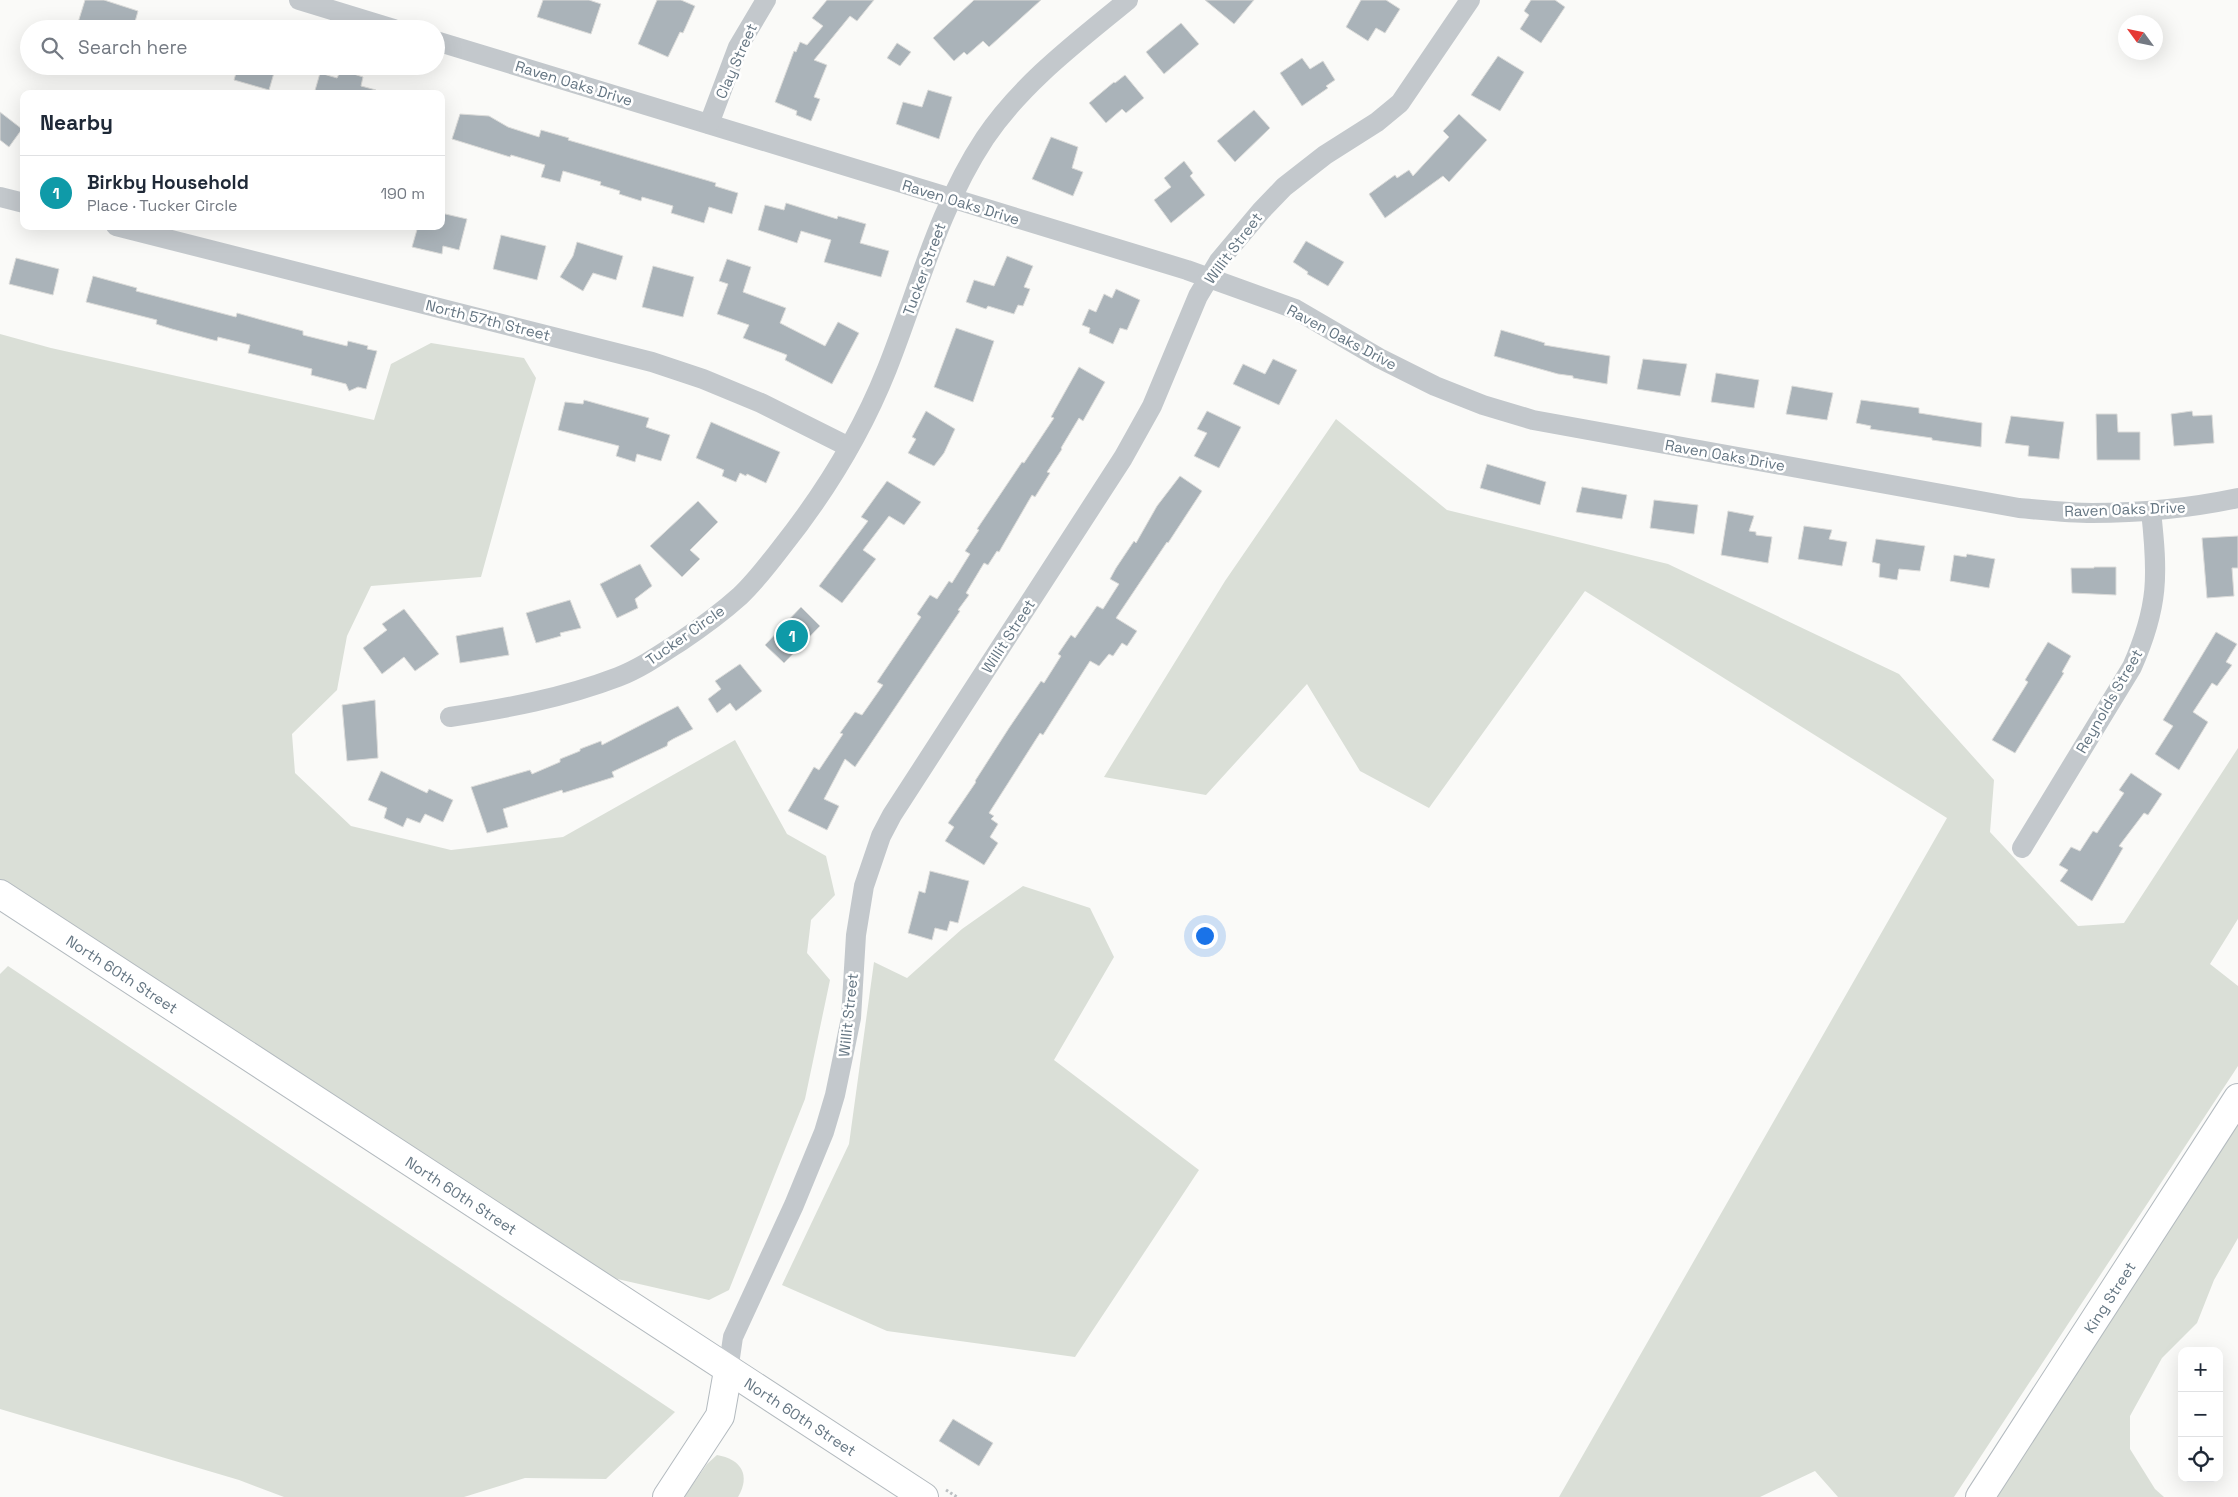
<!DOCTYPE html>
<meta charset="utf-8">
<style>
:root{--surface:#fff;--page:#f6f6f7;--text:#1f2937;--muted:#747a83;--line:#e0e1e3;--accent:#d93025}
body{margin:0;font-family:"Space Grotesk",sans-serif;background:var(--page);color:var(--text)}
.controls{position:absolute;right:15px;bottom:15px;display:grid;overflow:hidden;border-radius:10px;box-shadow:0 5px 20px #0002}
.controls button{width:45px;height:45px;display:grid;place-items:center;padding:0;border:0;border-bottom:1px solid var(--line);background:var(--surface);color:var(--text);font:25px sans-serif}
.compass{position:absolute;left:2118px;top:15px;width:45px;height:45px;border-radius:50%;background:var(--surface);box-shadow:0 5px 20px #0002;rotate:303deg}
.you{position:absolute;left:1204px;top:935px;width:18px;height:18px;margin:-12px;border:4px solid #fff;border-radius:50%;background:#1a73e8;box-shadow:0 0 0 8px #1a73e833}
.badge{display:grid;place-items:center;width:32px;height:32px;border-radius:50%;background:var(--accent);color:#fff;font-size:16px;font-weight:700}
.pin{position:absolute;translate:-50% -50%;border:2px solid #fff;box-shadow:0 1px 5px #0006}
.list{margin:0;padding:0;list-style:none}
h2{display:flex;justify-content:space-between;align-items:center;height:65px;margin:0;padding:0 20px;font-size:21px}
h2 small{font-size:16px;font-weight:400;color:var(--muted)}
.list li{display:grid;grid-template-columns:32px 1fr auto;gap:15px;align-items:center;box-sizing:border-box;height:75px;padding:0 20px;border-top:1px solid var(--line)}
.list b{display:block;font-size:19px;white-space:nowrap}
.list p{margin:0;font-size:16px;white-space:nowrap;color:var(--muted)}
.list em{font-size:16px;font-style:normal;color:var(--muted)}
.icon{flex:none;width:28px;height:28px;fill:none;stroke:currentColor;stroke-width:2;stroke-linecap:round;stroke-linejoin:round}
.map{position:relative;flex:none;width:2238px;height:1497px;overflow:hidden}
.search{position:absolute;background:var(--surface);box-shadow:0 5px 20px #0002;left:20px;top:20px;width:425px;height:55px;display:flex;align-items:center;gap:12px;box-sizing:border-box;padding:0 18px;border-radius:28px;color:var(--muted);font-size:19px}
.panel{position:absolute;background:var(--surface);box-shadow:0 5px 20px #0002;left:20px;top:90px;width:425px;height:140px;border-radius:10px}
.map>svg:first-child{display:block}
</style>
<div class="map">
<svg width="2238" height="1497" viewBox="0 0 2238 1497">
<rect width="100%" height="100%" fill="#fafaf8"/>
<!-- green -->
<g fill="#dadfd7">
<path d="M0 334 51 348 374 420 391 364 431 343 524 358 536 378 481 577 371 586 347 636 337 690 292 734 295 773 351 826 451 850 563 837 735 740 787 834 826 856 835 895 811 920 807 953 830 980 805 1099 729 1290 709 1300 613 1278 0 882Z"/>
<path d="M1336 419 1447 510 1668 564 1899 674 1994 780 1990 832 2078 926 2124 923 2238 748V919L2210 964 2238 986V1066L1954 1497H1838L1815 1471 1760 1497H1559L1947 818 1585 591 1429 808 1360 771 1307 684 1206 795 1104 777 1225 581Z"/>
<path d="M1023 886 1090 908 1114 957 1054 1060 1199 1170 1075 1357 887 1331 782 1285 849 1144 874 962 907 978 962 929Z"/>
<path d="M8 966 675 1412 606 1479 525 1478 464 1497H284L239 1480 0 1409V974Z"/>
<path d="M2238 1120V1238L2214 1280 2197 1323 2162 1358 2130 1416V1449L2155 1489 2164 1497H1992Z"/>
<path d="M717 1455C741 1459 751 1475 738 1497H684L707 1464Z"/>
</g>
<!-- building -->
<g fill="#aab3b9" stroke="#dcdcda">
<path d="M85 0H104L138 11 133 29H76Z"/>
<path d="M543 0H589L601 4 591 34 537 17Z"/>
<path d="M657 0H681L695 6 683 33 680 32 668 57 638 44Z"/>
<path d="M827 0H874L857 21 850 16 814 60 827 65 814 97 820 99 811 121 796 115 797 111 775 102 794 51 796 52 800 42 807 45 823 26 812 18Z"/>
<path d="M974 0H1041L989 47 983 41 967 55 964 52 954 61 933 38Z"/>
<path d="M1205 0H1254L1234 24Z"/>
<path d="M1361 0H1386L1400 9 1385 33 1376 28 1368 41 1346 27Z"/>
<path d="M1531 0H1555L1565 7 1541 43 1520 29 1529 15 1524 11Z"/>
<path d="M1181 23 1199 44 1164 74 1146 52Z"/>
<path d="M897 43 911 52 900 66 887 58Z"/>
<path d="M1498 56 1524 72 1500 111 1471 95Z"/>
<path d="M1302 58 1310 69 1323 61 1335 80 1326 86 1328 88 1302 106 1280 73Z"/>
<path d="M238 66H276L269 90 234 80Z"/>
<path d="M341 70 363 77 361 86 376 90 375 94H314L320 73 337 78Z"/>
<path d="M1125 75 1144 98 1126 113 1122 109 1106 123 1089 103 1114 82 1115 83Z"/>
<path d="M928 90 952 97 939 139 896 124 903 102 922 107Z"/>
<path d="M1254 110 1270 128 1235 162 1217 141Z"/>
<path d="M0 112 22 129 9 147 0 140Z"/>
<path d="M460 114 489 116 508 127 539 137 541 130 569 138 568 140 716 183 715 186 738 193 732 214 709 207 704 223 671 213 673 206 642 197 641 201 619 194 620 191 600 185 601 182 563 171 560 182 541 177 545 165 511 155 510 157 452 139Z"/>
<path d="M1459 114 1487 140 1449 182 1443 176 1385 218 1369 194 1395 175 1397 178 1409 170 1413 176 1449 137 1443 131Z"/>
<path d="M1051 137 1078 147 1072 168 1083 172 1073 196 1032 179Z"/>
<path d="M1184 161 1193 173 1190 176 1205 195 1171 223 1154 200 1171 187 1164 178Z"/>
<path d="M786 203 837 219 838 216 866 224 860 243 889 251 881 277 824 262 831 240 801 231 797 243 758 230 765 205 784 210Z"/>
<path d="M441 213 467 219 459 250 443 246 442 254 412 247 418 226H441Z"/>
<path d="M501 235 546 246 537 280 493 269Z"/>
<path d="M1306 241 1344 262 1328 286 1307 274 1308 272 1293 262Z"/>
<path d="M577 242 623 256 616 280 593 273 583 291 560 277 573 256Z"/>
<path d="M1007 256 1033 266 1024 287 1030 289 1023 306 1018 305 1014 314 988 306 986 309 966 302 974 280 994 286Z"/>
<path d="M16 258 59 269 53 295 9 284Z"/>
<path d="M727 259 751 267 743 292 786 308 780 323 825 346 838 322 859 333 832 384 785 360 787 355 743 338 749 325 717 314 728 284 719 281Z"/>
<path d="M653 266 694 277 683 317 642 307Z"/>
<path d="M93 276 137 288 136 291 236 317 237 313 262 320 303 331V335L347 346 348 341 368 346 367 349 377 351 366 389 358 387 349 391 346 384 311 375 312 369 248 353 250 345 218 337 217 341 172 329 156 324 157 320 86 302Z"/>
<path d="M1116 289 1140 300 1127 330 1120 328 1113 344 1089 333 1090 328 1082 325 1089 309 1096 312 1104 294 1112 298Z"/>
<path d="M956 328 994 341 973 402 934 387Z"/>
<path d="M1501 330 1545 343 1544 345 1610 356 1607 384 1573 378V376L1558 374 1494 356Z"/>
<path d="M1273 359 1297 370 1279 405 1233 384 1243 364 1265 374Z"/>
<path d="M1643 359 1687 364 1680 396 1637 389Z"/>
<path d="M1079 367 1105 382 1083 421 1079 418 1061 448 1062 449 1047 472 1050 473 1035 497 1032 495 999 552 997 551 988 565 984 563 966 593 969 595 958 610 960 611 855 767 845 759 824 799 839 806 827 830 788 811 814 767 819 770 843 734 840 733 855 712 862 715 883 685 877 682 921 617 917 614 930 595 937 599 949 581 952 583 970 554 965 551 979 530 977 529 1022 462 1024 463 1054 418 1051 417Z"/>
<path d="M1716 373 1759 380 1754 408 1711 402Z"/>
<path d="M1792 386 1833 393 1827 420 1786 414Z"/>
<path d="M584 400 649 418 646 427 670 435 661 461 637 454 635 462 616 456 619 446 558 430 565 402 583 404Z"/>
<path d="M1861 400 1919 408V413L1982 423 1981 447 1932 440V438L1870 429 1871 426 1856 423Z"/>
<path d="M926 411 955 429 944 453 934 466 908 453 916 439 912 437Z"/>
<path d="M1207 411 1241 427 1219 468 1194 456 1207 433 1197 429Z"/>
<path d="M2192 411 2193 416 2212 415 2214 443 2174 446 2171 414Z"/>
<path d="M2096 414H2117L2118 432H2140V460H2097Z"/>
<path d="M2011 416 2064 422 2059 459 2028 456 2029 446 2005 443Z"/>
<path d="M711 422 780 452 766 483 747 474 746 476 740 473 736 482 722 476 724 470 696 458Z"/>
<path d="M1487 464 1546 482 1540 505 1480 488Z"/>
<path d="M1180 476 1202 491 1168 543 1167 542 1116 618 1137 631 1127 646 1122 643 1113 656 1109 654 1099 666 1090 661 1043 735 1040 733 989 813 994 816 991 819 998 824 990 837 998 843 984 865 945 841 954 827 948 823 976 782 975 781 1009 728 1041 681 1044 683 1061 656 1058 654 1071 635 1075 638 1097 606 1103 609 1119 584 1110 579 1116 568 1134 541 1136 543 1157 506Z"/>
<path d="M887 481 921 502 904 525 889 516 863 550 876 559 842 603 819 586 868 521 861 517Z"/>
<path d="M1582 487 1627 495 1622 519 1576 512Z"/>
<path d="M1654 500 1698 505 1694 534 1650 528Z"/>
<path d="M698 501 718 522 690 550 700 559 682 577 650 546Z"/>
<path d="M1728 511 1754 516 1749 531 1756 532V535L1772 537 1768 563 1721 555Z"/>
<path d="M1804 526 1832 530 1829 539 1847 542 1842 566 1798 559Z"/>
<path d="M2238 536V568H2232L2234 596 2207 598 2202 538Z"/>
<path d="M1876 539 1925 546 1920 571 1899 569 1897 580 1879 577 1880 564 1872 562Z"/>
<path d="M1967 554 1995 559 1989 588 1950 581 1954 555 1966 557Z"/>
<path d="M640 564 652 586 635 599 638 608 617 618 600 584Z"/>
<path d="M2094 567H2116V595L2072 593 2071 568H2094Z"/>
<path d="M570 600 581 628 560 633 561 636 536 643 526 613Z"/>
<path d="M801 607 820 626 784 663 765 645Z"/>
<path d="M404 609 439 654 415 671 404 657 382 674 363 648 387 630 382 624Z"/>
<path d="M503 627 509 655 460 663 456 636Z"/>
<path d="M2216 632 2237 644 2226 662 2232 665 2217 686 2212 683 2193 712 2208 722 2179 770 2155 754 2173 726 2163 720Z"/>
<path d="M2048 642 2071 656 2062 672 2064 673 2015 753 1992 740 2028 682 2025 680Z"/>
<path d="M740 664 762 691 736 711 730 703 717 713 708 699 721 689 715 681Z"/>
<path d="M375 700 378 758 347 761 342 705Z"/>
<path d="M678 706 693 729 673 739 668 742 667 746 612 772 614 777 563 793 562 790 503 809 508 827 487 833 471 787 530 770 532 774 560 762V759L580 751V749L601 741 602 745Z"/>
<path d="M381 771 427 793 429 789 453 800 443 822 425 814 420 823 407 818 403 827 384 818 387 808 368 800Z"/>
<path d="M2131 773 2162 794 2148 815 2144 813 2119 846 2123 848 2092 901 2060 881 2068 870 2059 865 2071 847 2080 851 2093 831 2097 833 2124 793 2119 790Z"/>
<path d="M930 871 969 881 958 923 950 921 947 931 935 928 932 940 908 933 919 891 925 893Z"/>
<path d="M953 1419 993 1443 979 1466 939 1441Z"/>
</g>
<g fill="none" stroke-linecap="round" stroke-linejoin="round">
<!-- secondary casing -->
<g stroke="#b3babf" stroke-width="30">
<g id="secondary">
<path id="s1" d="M0 894 924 1497"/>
<path d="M667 1497 720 1416 728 1371"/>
<path id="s2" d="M1980 1497 2238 1098"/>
</g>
</g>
<!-- path -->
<path stroke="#bbbfc2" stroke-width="3" stroke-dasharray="2.5 2.5" stroke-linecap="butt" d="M946 1490 957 1497"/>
<!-- street -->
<g stroke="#c3c8cc" stroke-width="20">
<path d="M299 0 394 29"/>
<path d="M436 41 1187 270 1295 309 1379 358 1435 386 1483 405 1533 420 2019 508C2043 510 2068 513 2092 513 2142 513 2190 508 2238 498"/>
<path d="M709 124 738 47 766 0"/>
<path d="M0 197 24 203"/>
<path d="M116 226 652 362 703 379 761 403 849 447"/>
<path d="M450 717C508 708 563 698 618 677 641 668 661 654 681 641 702 627 721 613 740 596 755 582 768 565 781 548 824 494 861 434 887 369 918 291 938 209 985 138 1022 83 1077 42 1128 0"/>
<path d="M2022 848 2132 667C2159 606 2158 575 2151 511"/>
<path d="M728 1371 733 1337 794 1205 824 1132 835 1095 851 1018 856 935 864 886 881 836 892 815 1123 458 1152 406 1198 296 1219 261 1261 211 1284 187 1325 155 1377 122 1400 103 1470 0"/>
</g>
<!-- secondary -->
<use href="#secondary" stroke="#fff" stroke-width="28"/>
</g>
<g text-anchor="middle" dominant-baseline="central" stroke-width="5" stroke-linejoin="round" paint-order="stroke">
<!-- street labels -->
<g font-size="15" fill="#657683" stroke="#fff">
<text transform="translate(736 61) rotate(-66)">Clay Street</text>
<text transform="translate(574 83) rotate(17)">Raven Oaks Drive</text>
<text transform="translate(961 202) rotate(17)">Raven Oaks Drive</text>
<text transform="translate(1233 248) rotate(-53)">Willit Street</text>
<text transform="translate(924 269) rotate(-70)">Tucker Street</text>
<text transform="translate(488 320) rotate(14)">North 57th Street</text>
<text transform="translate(1342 337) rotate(28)">Raven Oaks Drive</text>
<text transform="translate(1725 455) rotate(10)">Raven Oaks Drive</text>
<text transform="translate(2125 509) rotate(-2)">Raven Oaks Drive</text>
<text transform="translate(685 635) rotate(-35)">Tucker Circle</text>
<text transform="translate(1008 636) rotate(-57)">Willit Street</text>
<text transform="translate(2109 701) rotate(-60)">Reynolds Street</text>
<text stroke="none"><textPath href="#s1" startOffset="146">North 60th Street</textPath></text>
<text transform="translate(848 1015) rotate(-84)">Willit Street</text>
<text stroke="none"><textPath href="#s1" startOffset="551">North 60th Street</textPath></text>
<text stroke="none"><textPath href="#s2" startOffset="238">King Street</textPath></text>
<text stroke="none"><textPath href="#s1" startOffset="956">North 60th Street</textPath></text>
</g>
</g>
</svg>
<div class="controls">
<button>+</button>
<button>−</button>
<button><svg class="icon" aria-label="locate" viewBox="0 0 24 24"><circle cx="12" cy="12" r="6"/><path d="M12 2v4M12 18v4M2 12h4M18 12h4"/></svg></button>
</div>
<svg class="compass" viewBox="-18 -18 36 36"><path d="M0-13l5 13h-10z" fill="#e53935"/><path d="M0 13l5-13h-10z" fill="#747a83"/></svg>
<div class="you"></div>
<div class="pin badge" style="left:792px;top:636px;background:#0f9aa8">1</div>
<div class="search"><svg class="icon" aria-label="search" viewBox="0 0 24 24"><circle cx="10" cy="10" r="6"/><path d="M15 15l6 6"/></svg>Search here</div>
<section class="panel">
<h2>Nearby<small></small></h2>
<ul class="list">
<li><span class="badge" style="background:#0f9aa8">1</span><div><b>Birkby Household</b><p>Place · Tucker Circle</p></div><em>190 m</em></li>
</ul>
</section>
</div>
